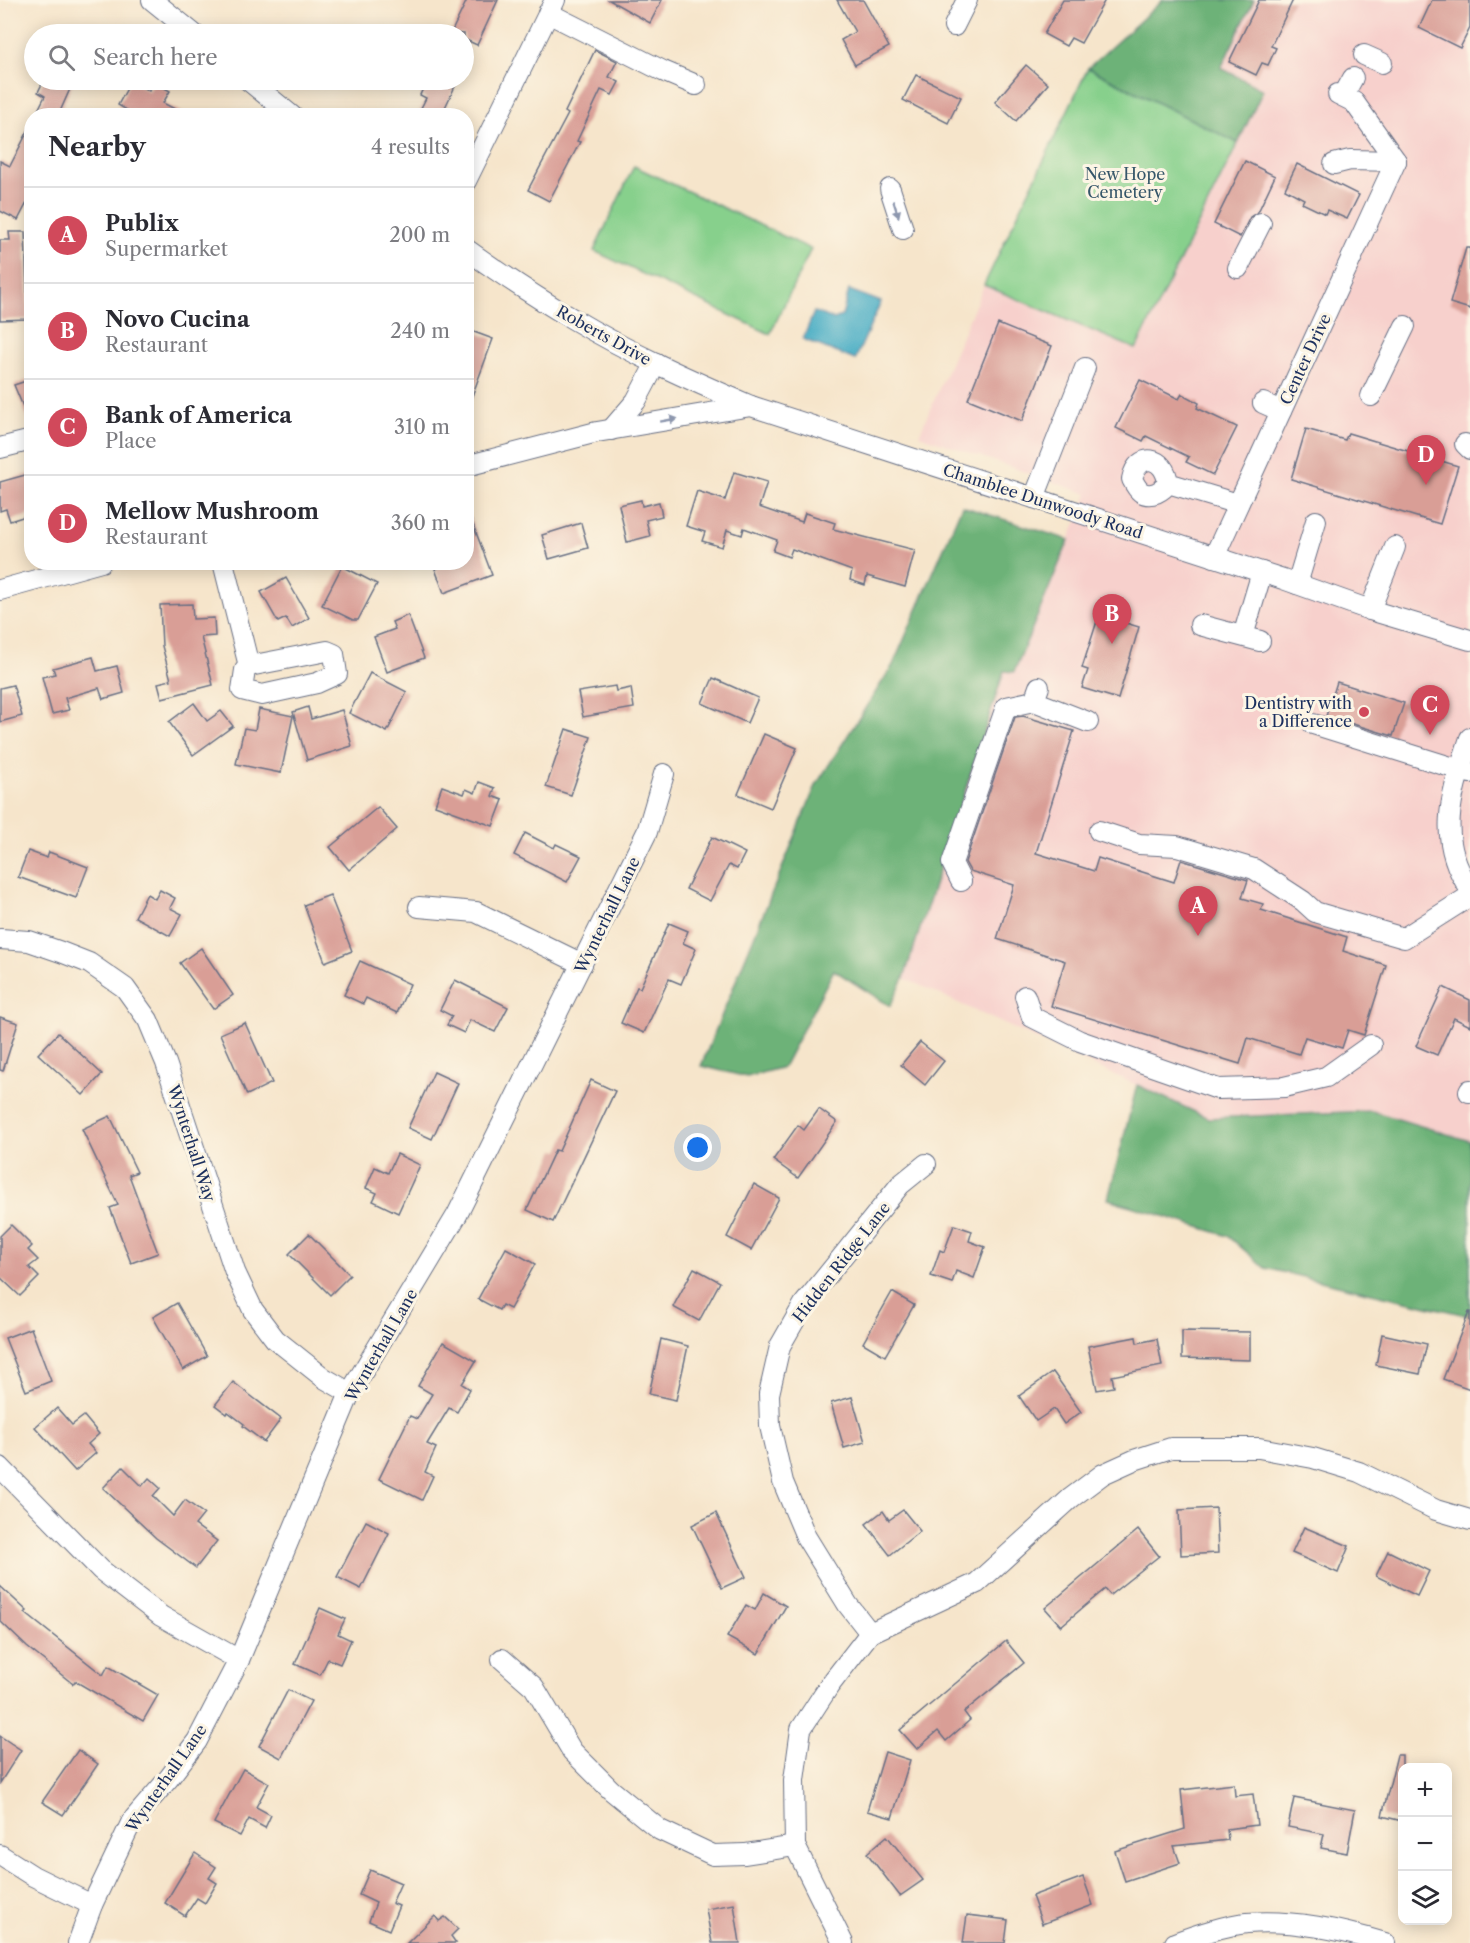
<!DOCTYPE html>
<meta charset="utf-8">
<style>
:root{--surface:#fff;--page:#f2f2f3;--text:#2b2b33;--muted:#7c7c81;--line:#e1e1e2;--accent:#d1495b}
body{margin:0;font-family:"Libre Caslon Text",serif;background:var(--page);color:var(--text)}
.controls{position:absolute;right:18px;bottom:18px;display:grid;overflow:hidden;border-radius:12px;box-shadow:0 3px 15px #0003}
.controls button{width:54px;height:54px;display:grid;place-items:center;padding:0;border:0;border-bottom:2px solid var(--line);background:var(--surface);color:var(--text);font:30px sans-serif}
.you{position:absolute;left:698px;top:1148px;width:21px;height:21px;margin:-15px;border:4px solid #fff;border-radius:50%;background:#1a73e8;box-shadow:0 0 0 9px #1a73e833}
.badge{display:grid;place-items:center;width:39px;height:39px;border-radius:50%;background:var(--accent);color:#fff;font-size:20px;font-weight:700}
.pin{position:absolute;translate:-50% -50px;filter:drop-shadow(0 2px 3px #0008)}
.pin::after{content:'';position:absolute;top:32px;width:21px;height:18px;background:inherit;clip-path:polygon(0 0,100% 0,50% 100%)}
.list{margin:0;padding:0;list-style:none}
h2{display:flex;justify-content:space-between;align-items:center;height:78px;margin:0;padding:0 24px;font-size:26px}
h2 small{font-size:20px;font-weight:400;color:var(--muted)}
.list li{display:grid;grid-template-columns:39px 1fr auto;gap:18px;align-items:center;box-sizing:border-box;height:96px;padding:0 24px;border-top:2px solid var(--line)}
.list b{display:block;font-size:22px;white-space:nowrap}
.list p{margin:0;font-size:20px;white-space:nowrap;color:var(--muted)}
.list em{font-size:20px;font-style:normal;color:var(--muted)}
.icon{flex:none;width:33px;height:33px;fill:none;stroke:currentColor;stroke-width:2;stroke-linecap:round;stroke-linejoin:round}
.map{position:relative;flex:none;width:1470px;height:1943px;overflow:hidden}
.search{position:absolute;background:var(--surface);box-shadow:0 3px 15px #0003;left:24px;top:24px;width:450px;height:66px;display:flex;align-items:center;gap:15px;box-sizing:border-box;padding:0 21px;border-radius:33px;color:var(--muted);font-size:22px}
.panel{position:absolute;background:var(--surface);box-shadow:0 3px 15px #0003;left:24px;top:108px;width:450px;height:462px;border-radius:24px}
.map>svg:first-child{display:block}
</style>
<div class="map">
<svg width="1470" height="1943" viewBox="0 0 1470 1943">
<rect width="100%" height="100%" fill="#fcf5e5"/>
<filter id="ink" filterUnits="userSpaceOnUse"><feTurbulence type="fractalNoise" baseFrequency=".0167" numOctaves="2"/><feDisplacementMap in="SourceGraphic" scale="12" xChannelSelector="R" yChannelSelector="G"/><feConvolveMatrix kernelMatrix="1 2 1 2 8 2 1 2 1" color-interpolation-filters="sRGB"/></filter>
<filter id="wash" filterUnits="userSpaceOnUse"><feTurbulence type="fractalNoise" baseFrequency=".008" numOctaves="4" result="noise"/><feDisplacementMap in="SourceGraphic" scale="24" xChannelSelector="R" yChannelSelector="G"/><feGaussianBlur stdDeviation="1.35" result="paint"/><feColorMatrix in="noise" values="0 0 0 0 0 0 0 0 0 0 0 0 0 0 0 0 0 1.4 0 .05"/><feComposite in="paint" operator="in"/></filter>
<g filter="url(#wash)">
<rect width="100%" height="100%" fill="#f6e5cb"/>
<!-- built -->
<path fill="#f7d0cc" d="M1254 0H1470V1141L1372 1111 1208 1118 904 978 1004 670 1014 672 1088 494 919 435 984 285 1136 349 1263 90 1220 69Z"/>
<!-- green -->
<g fill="#87d08c" stroke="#518075" stroke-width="1.5">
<path d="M1088 68 1238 143 1136 349 984 285Z"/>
<path d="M634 166 811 249 770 334 594 251Z"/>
</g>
<!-- forest -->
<g fill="#6db278" stroke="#44706b" stroke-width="1.5">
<path d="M1163 0H1254L1221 68 1263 90 1238 143 1088 68Z"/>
<path d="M962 506 1069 540 1014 672 1004 671 904 978 890 1006 834 970 783 1067 747 1077 701 1066 816 785 893 665Z"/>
<path d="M1137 1085 1208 1118 1372 1111 1470 1141V1316L1265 1268 1228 1236 1108 1199Z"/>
</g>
<!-- water -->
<path fill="#45acc4" stroke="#306e91" stroke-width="1.5" d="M849 290 881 302 855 360 803 339 814 312 834 319 842 316Z"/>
<g id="blocks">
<!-- building -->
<g fill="#d99e96">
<path d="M467 0H498L477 45 464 39V34L451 33Z"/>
<path d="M609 0H662L650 23Z"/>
<path d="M837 0H863L889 47 855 65 841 40 855 32Z"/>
<path d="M1063 0H1105L1081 43 1071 38 1066 46 1044 34Z"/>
<path d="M1259 0H1293L1271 46 1276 48 1268 65 1262 63 1256 75 1229 62Z"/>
<path d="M1432 0H1470V28L1460 48 1419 28Z"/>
<path d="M595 50 617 61 609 77 619 82 612 95 601 90 577 141 580 142 549 201 528 190 568 114 565 112Z"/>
<path d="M1026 65 1048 84 1016 121 995 102Z"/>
<path d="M916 75 961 97 948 123 903 100Z"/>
<path d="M44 80H74L58 116H35L45 96 38 92Z"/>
<path d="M427 80H458L441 116H417L426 98 420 95Z"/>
<path d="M131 81 149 91 154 82 170 91 163 103 188 116H137L118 105Z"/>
<path d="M32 123V193L18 220 0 211V161L10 166Z"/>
<path d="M1245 161 1275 176 1258 212 1250 217 1240 237 1214 224Z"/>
<path d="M1297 164 1359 195 1347 219 1327 210 1325 214 1302 203 1304 199 1285 189Z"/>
<path d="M9 232H25L28 319 0 320V240H10Z"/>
<path d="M1466 248H1470V309L1450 303Z"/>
<path d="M998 324 1052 346 1022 421 968 399Z"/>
<path d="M466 329 493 339 468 407H466Z"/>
<path d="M32 379V428L14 385Z"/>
<path d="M1140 380 1179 399 1182 394 1199 403 1197 408 1237 427 1213 475 1186 462 1189 457 1146 436 1143 441 1116 428Z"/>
<path d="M1306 429 1345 440 1348 433 1458 466 1440 524 1291 479Z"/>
<path d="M734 472 767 482 759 507 802 522 805 513 835 523 833 529 915 550 905 587 867 576 865 585 850 580 852 571 792 549 789 557 773 551 777 540 744 528 742 535 727 530 722 547 702 541 705 532 686 526 697 491 725 500Z"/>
<path d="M32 473V514L10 521 6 509 0 511V482Z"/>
<path d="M641 500 642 506 659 502 662 516 646 520 650 536 627 542 619 505Z"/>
<path d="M466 511H468L492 575 444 593 435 569 452 562H466Z"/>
<path d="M581 523 588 548 549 559 542 535Z"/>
<path d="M342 566 377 584 358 620H353L322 605Z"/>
<path d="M286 578 309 618 292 628 286 618 278 622 261 592Z"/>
<path d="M192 604 193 619 214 618 215 636 201 637 213 685 162 698 158 683 171 680 162 646 160 605Z"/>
<path d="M408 615 424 658 387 672 374 637 395 629 392 622Z"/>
<path d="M1099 615 1139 627 1118 699 1082 688 1088 670 1082 668Z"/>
<path d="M93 657 97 671 117 666 124 693 103 699 99 688 65 698 69 710 52 714 42 677 55 674 53 668Z"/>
<path d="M370 673 407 692 387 732 349 713Z"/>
<path d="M713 678 758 698 747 723 702 703Z"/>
<path d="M1337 682 1404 703 1393 736 1326 716Z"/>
<path d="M13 685 22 716 0 722V688Z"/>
<path d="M615 686 616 691 631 688 634 708 583 717 578 692Z"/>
<path d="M194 703 207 721 221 711 233 726 193 755 169 722Z"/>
<path d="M308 707 311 719 342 710 352 746 307 760 293 712Z"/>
<path d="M259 709 293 716 281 773 236 764 244 728 255 730Z"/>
<path d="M1023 716 1074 731 1036 853 1094 871 1098 858 1174 882 1181 860 1248 880 1242 898 1263 904 1261 910 1347 937 1343 951 1386 965 1364 1035 1348 1030 1342 1048 1305 1037 1299 1054 1248 1038 1240 1064 1051 1006 1065 961 997 939 1014 885 970 871 965 862 1015 717Z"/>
<path d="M566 729 591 737 571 795 546 787Z"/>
<path d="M764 734 797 748 771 808 738 794Z"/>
<path d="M479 782 495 788 492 796 503 800 493 826 435 805 442 786 464 794 466 789 475 793Z"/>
<path d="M378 807 397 829 349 870 330 847Z"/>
<path d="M525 833 554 848 556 844 581 856 567 882 514 855Z"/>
<path d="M712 837 745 853 737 869 729 865 710 901 686 889Z"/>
<path d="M28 851 47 858 49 852 88 867 76 898 18 877Z"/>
<path d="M160 890 175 898 170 908 182 914 170 936 135 917 147 894 155 899Z"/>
<path d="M330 895 352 951 325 962 304 905Z"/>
<path d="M669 923 688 931 683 943 696 949 681 984 669 979 644 1033 621 1023 637 987 640 988Z"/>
<path d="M201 948 233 995 213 1009 180 963Z"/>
<path d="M360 961 410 984 397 1013 366 998 363 1004 344 995Z"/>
<path d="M455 980 508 1007 495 1032 470 1020 464 1033 447 1025 452 1016 440 1010Z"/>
<path d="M1443 987 1470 1000V1026L1454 1018 1437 1055 1416 1046Z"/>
<path d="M0 1017 18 1023 3 1071 0 1070Z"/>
<path d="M245 1023 272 1083 247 1095 220 1034Z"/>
<path d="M58 1033 102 1074 83 1095 38 1054Z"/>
<path d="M920 1042 944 1061 925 1085 901 1065Z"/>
<path d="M434 1072 458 1083 432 1139 408 1128Z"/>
<path d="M591 1080 615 1091 553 1222 527 1210 555 1150 559 1151Z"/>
<path d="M819 1109 837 1122 798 1178 773 1160 798 1125 804 1130Z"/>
<path d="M110 1116 137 1172 129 1175 158 1253 131 1263 110 1208 118 1205 82 1129Z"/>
<path d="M397 1154 420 1165 398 1213 373 1201 377 1193 366 1188 375 1167 388 1173Z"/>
<path d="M754 1184 779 1198 751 1250 727 1237Z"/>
<path d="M11 1225 32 1246 28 1250 38 1260 29 1267 39 1277 20 1296 0 1277V1236Z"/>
<path d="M954 1225 972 1231 969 1241 985 1247 974 1278 956 1271 952 1283 931 1276 940 1250 944 1252Z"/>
<path d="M309 1234 350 1275 330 1295 289 1254Z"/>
<path d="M506 1248 535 1264 510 1309 502 1305 499 1310 478 1299Z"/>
<path d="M694 1268 720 1282 699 1321 673 1307Z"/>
<path d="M892 1292 914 1305 885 1356 863 1343Z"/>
<path d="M177 1303 207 1356 183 1370 153 1317Z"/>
<path d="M1469 1312H1470V1389L1443 1379Z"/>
<path d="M31 1328 51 1381 26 1391 5 1338Z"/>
<path d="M1182 1331 1250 1332V1360L1182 1358Z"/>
<path d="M1382 1334 1427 1344 1420 1374 1376 1365Z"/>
<path d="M1136 1337 1137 1343 1157 1339 1162 1366 1112 1376 1114 1387 1097 1390 1088 1346Z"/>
<path d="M661 1339 688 1346 676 1400 649 1394Z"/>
<path d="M443 1342 476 1361 462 1384 470 1389 457 1412 449 1408 427 1444 436 1448 425 1472 433 1476 422 1500 379 1479 410 1416 417 1419 432 1394 418 1386Z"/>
<path d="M1053 1372 1081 1412 1064 1424 1054 1409 1036 1421 1019 1396Z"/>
<path d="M233 1382 281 1419 264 1442 243 1426 244 1424 228 1412 227 1414 215 1405Z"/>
<path d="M852 1397 865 1442 844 1448 831 1403Z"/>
<path d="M57 1408 72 1425 84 1416 99 1434 88 1444 96 1453 75 1471 35 1427Z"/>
<path d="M123 1467 142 1486 149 1478 160 1488 153 1496 173 1516 185 1500 204 1514 195 1525 217 1541 196 1568 156 1538 103 1488Z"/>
<path d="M1216 1508 1218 1553 1181 1555 1179 1510Z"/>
<path d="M903 1510 920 1531 890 1555 866 1524 883 1511 889 1520Z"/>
<path d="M716 1513 746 1577 722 1588 692 1525Z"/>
<path d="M366 1521 389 1533 361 1589 337 1577Z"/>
<path d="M1304 1527 1349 1546 1338 1573 1292 1553Z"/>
<path d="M1138 1530 1159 1556 1110 1595 1105 1589 1061 1626 1045 1608Z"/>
<path d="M1388 1551 1429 1571 1417 1596 1376 1576Z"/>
<path d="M0 1586 27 1611 25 1613 103 1675 108 1666 158 1695 143 1721 75 1681 73 1684 27 1647 0 1621Z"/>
<path d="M764 1593 786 1606 758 1654 727 1637 746 1605 755 1610Z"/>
<path d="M320 1608 345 1619 338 1634 351 1640 340 1664 328 1659 320 1675 295 1664Z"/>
<path d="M1006 1641 1024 1663 964 1712 970 1720 946 1741 938 1731 917 1749 900 1730Z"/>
<path d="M288 1690 311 1701 281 1758 259 1746Z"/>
<path d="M0 1736 21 1750 0 1783Z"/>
<path d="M78 1750 98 1764 63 1815 42 1802Z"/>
<path d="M885 1752 910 1760 892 1818 867 1811Z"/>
<path d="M1397 1755H1402V1821L1382 1816Z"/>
<path d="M243 1769 269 1783 256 1807 271 1815 265 1828 249 1819 240 1836 214 1823Z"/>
<path d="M1234 1784 1235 1796 1253 1794 1257 1825 1227 1829 1228 1840 1174 1846 1180 1863 1125 1881 1115 1851 1185 1829 1181 1790Z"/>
<path d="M1294 1798 1355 1810 1347 1853 1321 1848 1324 1834 1288 1827Z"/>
<path d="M887 1836 923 1880 900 1896 867 1853Z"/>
<path d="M195 1853 216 1867 209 1878 217 1883 205 1903 197 1898 185 1916 165 1903Z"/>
<path d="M370 1870 401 1883 392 1903 399 1906 389 1930 369 1921 376 1903 359 1895Z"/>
<path d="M1083 1877 1093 1905 1042 1924 1032 1896Z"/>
<path d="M734 1904 740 1943H712L706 1909Z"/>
<path d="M967 1915 1008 1920 1005 1943H963Z"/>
<path d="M435 1916 439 1921 445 1917 458 1929 451 1936 456 1943H407Z"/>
</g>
</g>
</g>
<g filter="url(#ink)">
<use href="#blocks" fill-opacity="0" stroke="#686f84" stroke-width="1.5"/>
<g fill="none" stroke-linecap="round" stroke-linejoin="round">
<!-- minor casing -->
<g stroke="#686f84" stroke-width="22">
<g id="minor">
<path d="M152 0 194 34"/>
<path d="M548 13 663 71 696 85"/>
<path d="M954 26 967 0"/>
<path d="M1364 55 1382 63"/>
<path d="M248 80 292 116"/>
<path d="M1338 94 1354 102 1396 161"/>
<path d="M1343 96 1353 78"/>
<path d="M1334 164 1350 160 1396 161"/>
<path d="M466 181 555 0"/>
<path d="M890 189 903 229"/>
<path d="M466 249C501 274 537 298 573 319 630 353 690 380 751 406L1283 579 1370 610 1470 640"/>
<path d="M1238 268 1261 223"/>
<path d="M1371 396 1405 326"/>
<path d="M1263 403 1281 411"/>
<path d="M611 430 636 401 656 363"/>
<path d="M1465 444 1470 449"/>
<path d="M0 448 32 440"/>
<path d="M466 466 597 432 751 406"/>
<path d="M1168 483C1163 491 1151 498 1141 492 1137 489 1134 483 1132 479 1138 451 1165 456 1168 483L1238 504"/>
<path d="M1034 498 1085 368"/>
<path d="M1214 557 1396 161"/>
<path d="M223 562 249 666"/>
<path d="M1297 584 1316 521"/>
<path d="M0 590 101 562"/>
<path d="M1370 610 1395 547"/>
<path d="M1200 625 1260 641"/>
<path d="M1243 636 1262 572"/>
<path d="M327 651 334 654 337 674 317 683 262 695 242 690 245 670 249 666Z"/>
<path d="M1039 687 1034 701 1088 722"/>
<path d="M1313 724 1470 773"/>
<path d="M1470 738C1453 791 1434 837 1470 889"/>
<path d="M1099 831 1139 844 1177 846 1254 869 1303 901 1315 912 1404 938 1470 896"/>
<path d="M961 881 952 863 1006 707 1034 701"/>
<path d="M419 907 476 912 582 964"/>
<path d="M0 939 29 941 61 952 89 963 125 988 148 1020 166 1063 235 1272 253 1310 275 1339 324 1378 350 1393"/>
<path d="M1025 996 1032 1017 1080 1041 1218 1089 1284 1087 1326 1077 1371 1045"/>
<path d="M1469 1092 1470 1090"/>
<path d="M0 1467 101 1570 161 1616 239 1660"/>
<path d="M870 1633 848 1605 806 1537 783 1482 770 1426 769 1394 780 1346 804 1304 900 1185 926 1164"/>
<path d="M502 1659 534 1687 572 1751 611 1790 660 1830 713 1855 745 1854 795 1846"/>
<path d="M0 1855 33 1876 92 1905"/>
<path d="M78 1943 92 1905 132 1821 169 1778 197 1741 239 1660 350 1393 457 1215 647 832 664 774"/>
<path d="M843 1943 795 1846 794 1780 801 1729 829 1686 870 1633 977 1583 1071 1498 1103 1474 1134 1460 1171 1448H1259L1313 1458 1359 1472 1436 1510 1470 1520"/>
<path d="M1175 1943C1194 1935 1227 1925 1247 1923 1293 1919 1341 1930 1385 1943"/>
</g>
</g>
<!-- minor -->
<use href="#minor" stroke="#fff" stroke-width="20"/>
</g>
<!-- one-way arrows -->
<defs><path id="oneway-solid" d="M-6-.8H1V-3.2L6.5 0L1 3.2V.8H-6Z" transform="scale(1.5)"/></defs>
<g fill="#8d97ae">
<use href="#oneway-solid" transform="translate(896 209) rotate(72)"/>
<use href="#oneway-solid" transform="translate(669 420) rotate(-10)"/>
</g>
</g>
<!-- markers -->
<circle fill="#d1495b" stroke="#fcf5e5" stroke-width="2" cx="1364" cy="712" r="6"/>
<g text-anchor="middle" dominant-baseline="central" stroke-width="6" stroke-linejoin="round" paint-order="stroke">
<!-- park labels -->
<g font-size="16" fill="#36576a" stroke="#fcf5e5">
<text x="1125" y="174">New Hope<tspan x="1125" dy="18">Cemetery</tspan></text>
</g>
<!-- street labels -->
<g font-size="16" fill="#1b2f5e" stroke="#fcf5e5">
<text transform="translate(604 335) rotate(29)">Roberts Drive</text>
<text transform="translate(1305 359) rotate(-65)">Center Drive</text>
<text transform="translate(1043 501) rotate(18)">Chamblee Dunwoody Road</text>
<text transform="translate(607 915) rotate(-64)">Wynterhall Lane</text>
<text transform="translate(192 1143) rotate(72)">Wynterhall Way</text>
<text transform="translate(841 1262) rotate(-52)">Hidden Ridge Lane</text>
<text transform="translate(381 1345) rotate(-60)">Wynterhall Lane</text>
<text transform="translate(166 1778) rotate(-55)">Wynterhall Lane</text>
</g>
<!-- poi labels -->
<g font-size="16" fill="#1b2f5e" stroke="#fcf5e5" text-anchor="end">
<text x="1352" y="703">Dentistry with<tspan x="1352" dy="18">a Difference</tspan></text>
</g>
</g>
</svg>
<div class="controls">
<button>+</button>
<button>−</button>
<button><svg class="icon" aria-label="layers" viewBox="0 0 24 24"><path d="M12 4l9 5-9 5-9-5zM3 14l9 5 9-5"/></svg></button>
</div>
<div class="you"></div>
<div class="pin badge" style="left:1198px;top:936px">A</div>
<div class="pin badge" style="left:1112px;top:644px">B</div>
<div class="pin badge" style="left:1430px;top:735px">C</div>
<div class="pin badge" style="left:1426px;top:485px">D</div>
<div class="search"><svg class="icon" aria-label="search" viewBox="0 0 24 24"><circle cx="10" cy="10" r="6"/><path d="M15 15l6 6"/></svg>Search here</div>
<section class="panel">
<h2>Nearby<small>4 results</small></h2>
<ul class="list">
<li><span class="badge">A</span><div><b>Publix</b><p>Supermarket</p></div><em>200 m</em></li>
<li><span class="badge">B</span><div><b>Novo Cucina</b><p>Restaurant</p></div><em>240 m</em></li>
<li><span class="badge">C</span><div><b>Bank of America</b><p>Place</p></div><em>310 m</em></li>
<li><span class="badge">D</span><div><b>Mellow Mushroom</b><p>Restaurant</p></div><em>360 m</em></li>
</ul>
</section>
</div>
